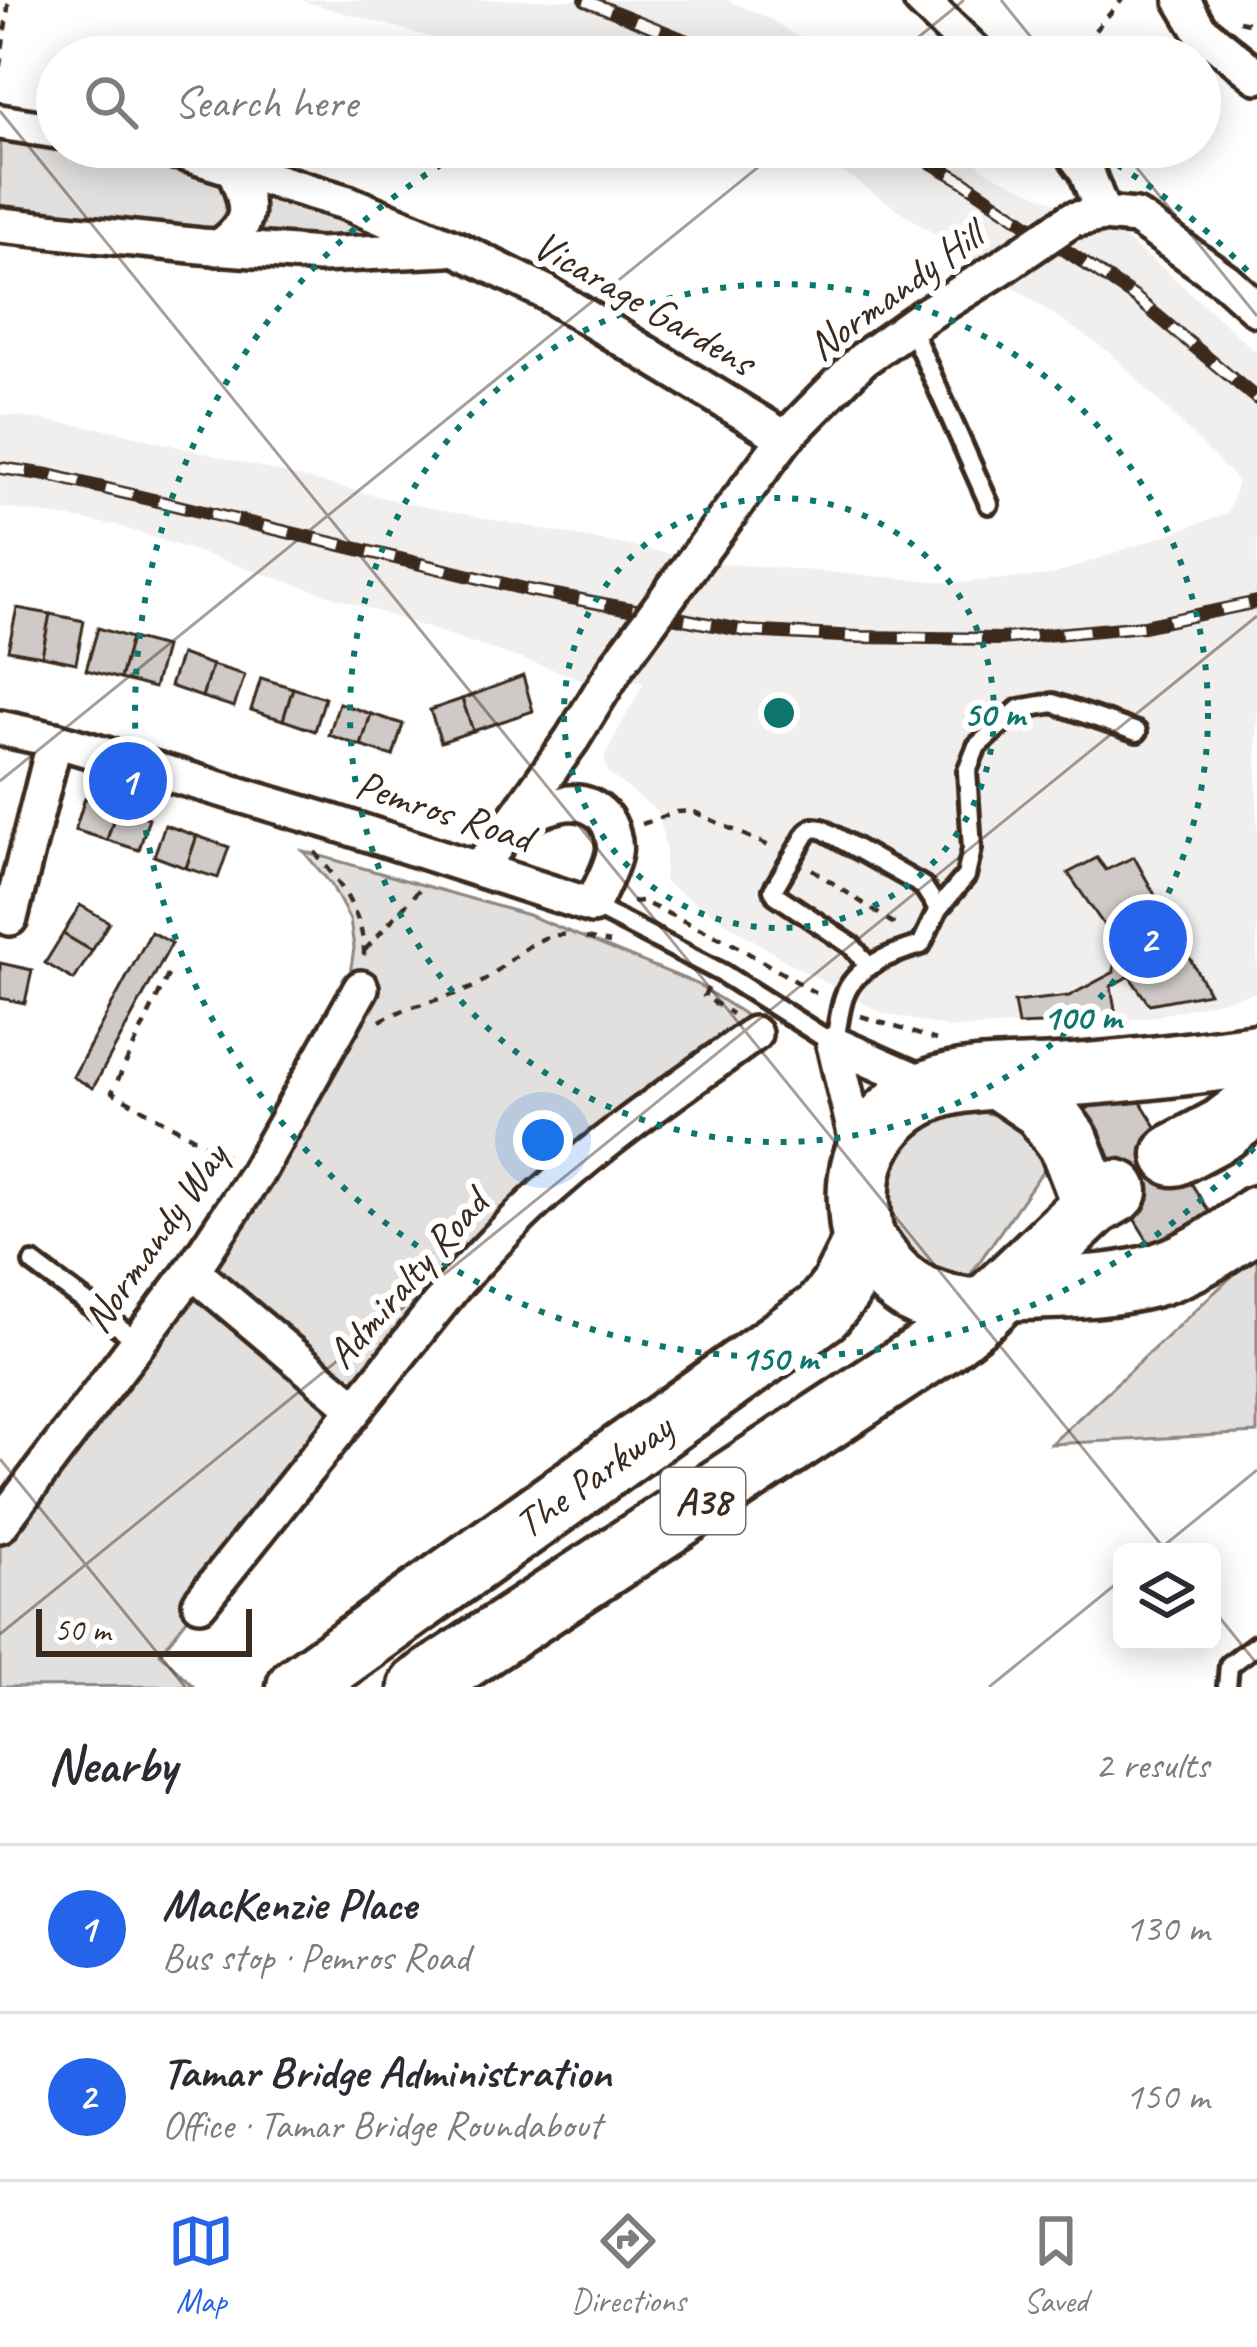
<!DOCTYPE html>
<meta charset="utf-8">
<style>
:root{--surface:#fff;--page:#f2f2f3;--text:#2b2b33;--muted:#7c7c81;--line:#e1e1e2;--accent:#2563eb}
body{margin:0;font-family:Caveat,sans-serif;background:var(--page);color:var(--text)}
.controls{position:absolute;right:36px;bottom:36px;display:grid;overflow:hidden;border-radius:18px;box-shadow:0 6px 30px #0003}
.controls button{width:108px;height:108px;display:grid;place-items:center;padding:0;border:0;border-bottom:3px solid var(--line);background:var(--surface);color:var(--text);font:60px sans-serif}
.scale{position:absolute;left:36px;bottom:30px;width:216px;box-sizing:border-box;padding-left:12px;border:6px solid #3b2a1e;border-top:0;font-size:33px;line-height:42px;white-space:nowrap;color:#3b2a1e;-webkit-text-stroke:9px #fff;paint-order:stroke}
.you{position:absolute;left:543px;top:1140px;width:42px;height:42px;margin:-30px;border:9px solid #fff;border-radius:50%;background:#1a73e8;box-shadow:0 0 0 18px #1a73e833}
.badge{display:grid;place-items:center;width:78px;height:78px;border-radius:50%;background:var(--accent);color:#fff;font-size:39px;font-weight:700}
.pin{position:absolute;translate:-50% -50%;border:6px solid #fff;box-shadow:0 3px 12px #0006}
.list{margin:0;padding:0;list-style:none}
h2{display:flex;justify-content:space-between;align-items:center;height:156px;margin:0;padding:0 48px;font-size:51px}
h2 small{font-size:39px;font-weight:400;color:var(--muted)}
.list li{display:grid;grid-template-columns:78px 1fr auto;gap:36px;align-items:center;box-sizing:border-box;height:168px;padding:0 48px;border-top:3px solid var(--line)}
.list b{display:block;font-size:45px;white-space:nowrap}
.list p{margin:0;font-size:39px;white-space:nowrap;color:var(--muted)}
.list em{font-size:39px;font-style:normal;color:var(--muted)}
.icon{flex:none;width:66px;height:66px;fill:none;stroke:currentColor;stroke-width:2;stroke-linecap:round;stroke-linejoin:round}
.map{position:relative;flex:none;width:1257px;height:1687px;overflow:hidden}
.search{position:absolute;background:var(--surface);box-shadow:0 6px 30px #0003;left:36px;right:36px;top:36px;height:132px;display:flex;align-items:center;gap:30px;box-sizing:border-box;padding:0 42px;border-radius:66px;color:var(--muted);font-size:45px}
.sheet{height:492px;background:var(--surface)}
nav{display:flex;justify-content:space-around;align-items:center;box-sizing:border-box;height:168px;border-top:3px solid var(--line);background:var(--surface);font-size:33px;color:var(--muted)}
nav a{display:grid;justify-items:center;gap:6px}
nav .on{color:var(--accent)}
.map>svg:first-child{display:block}
</style>
<div class="map">
<svg width="1257" height="1687" viewBox="0 0 1257 1687">
<rect width="100%" height="100%" fill="#fff"/>
<filter id="ink" filterUnits="userSpaceOnUse"><feTurbulence type="fractalNoise" baseFrequency=".00833" numOctaves="2"/><feDisplacementMap in="SourceGraphic" scale="24" xChannelSelector="R" yChannelSelector="G"/><feConvolveMatrix kernelMatrix="1 2 1 2 8 2 1 2 1" color-interpolation-filters="sRGB"/></filter>
<g filter="url(#ink)">
<!-- built -->
<g fill="#f1efee">
<path d="M300 0H726L768 18 829 57H500Z"/>
<path d="M780 147H955L988 172 1111 228 1166 271 1257 353V992L1157 1016 1117 1021 950 1028 882 1013 787 962 664 882 666 850 658 812 608 773 604 757 644 682 585 680 116 525 0 507V414L111 430 405 503 719 563 957 583 1052 575 1228 513 1238 481 1112 354 829 163Z"/>
</g>
<!-- green -->
<g fill="#e2e0de" stroke="#8e857e" stroke-width="3">
<path d="M0 122 57 147H149L455 248 0 225Z"/>
<path d="M303 851 528 915 695 983 741 1012 764 1030 554 1184 355 1408 160 1653 193 1686 0 1687V1525L192 1271 346 1000 354 948 350 920 331 884Z"/>
<path d="M956 1110C1003 1111 1024 1122 1049 1162L961 1288 931 1281 887 1240 879 1184 905 1134Z"/>
<path d="M1257 1253V1433L1051 1444Z"/>
</g>
<!-- building -->
<g fill="#cfcac7" stroke="#3b2a1e" stroke-width="3">
<path d="M17 608 50 614 42 656 8 650Z"/>
<path d="M50 614 84 621 76 663 42 656Z"/>
<path d="M98 628 131 638 120 679 86 670Z"/>
<path d="M131 638 165 647 154 688 120 679Z"/>
<path d="M181 654 212 665 202 697 170 686Z"/>
<path d="M212 665 245 675 234 707 202 697Z"/>
<path d="M523 676 533 711 473 731 462 699Z"/>
<path d="M261 678 293 688 283 720 251 710Z"/>
<path d="M293 688 325 698 315 731 283 720Z"/>
<path d="M462 699 473 731 441 742 430 710Z"/>
<path d="M339 703 371 714 361 746 329 735Z"/>
<path d="M371 714 403 724 393 756 361 746Z"/>
<path d="M85 798 117 808 107 840 75 830Z"/>
<path d="M117 808 149 818 139 850 107 840Z"/>
<path d="M165 825 197 836 186 868 154 856Z"/>
<path d="M197 836 229 847 218 878 186 868Z"/>
<path d="M1134 857 1209 993 1149 1004 1129 976 1111 986 1117 1021 1018 1025 1014 1002 1069 996 1114 972V940L1068 873 1097 858 1106 870Z"/>
<path d="M80 905 109 922 92 951 63 934Z"/>
<path d="M151 932 172 943 93 1088 73 1077Z"/>
<path d="M63 934 92 951 74 980 45 963Z"/>
<path d="M0 963 32 970 25 1003 0 998Z"/>
<path d="M1129 1083 1219 1228 1162 1264 1072 1118Z"/>
</g>
<g fill="none" stroke-linecap="round" stroke-linejoin="round">
<!-- lane casing -->
<g stroke="#3b2a1e" stroke-width="26">
<g id="lane">
<path d="M910 326 989 504"/>
<path d="M592 906 722 973 834 1044C838 1029 839 1011 844 997 855 965 892 954 921 945L938 909 966 876 972 849 967 771 977 746 1019 709 1053 703 1137 732"/>
<path d="M869 967 852 946 776 895 773 890 807 833 813 828 822 829 923 886 938 909"/>
<path d="M33 1263 139 1342"/>
<path d="M1227 1687 1229 1665 1257 1644"/>
</g>
</g>
<!-- street casing -->
<g stroke="#3b2a1e" stroke-width="42">
<g id="street">
<path d="M921 0 980 57"/>
<path d="M1182 0 1200 30 1257 76"/>
<path d="M0 122 57 131"/>
<path d="M149 147 180 152 348 203 455 248 545 292 785 438"/>
<path d="M1069 147 1086 170 1103 214"/>
<path d="M1071 220 1103 214 1136 217 1226 281 1257 309"/>
<path d="M0 225 201 246 320 255 447 249"/>
<path d="M218 248C255 222 249 207 234 169"/>
<path d="M691 565 785 438 862 360 924 316 999 269"/>
<path d="M0 728 55 740 335 823 592 906C599 890 611 870 614 853 616 842 611 825 604 817 579 789 544 809 516 821"/>
<path d="M480 868 572 739 617 666"/>
<path d="M10 918 55 740"/>
<path d="M834 1044 861 1159"/>
<path d="M834 1044 934 1088"/>
<path d="M192 1271 355 1408"/>
<path d="M0 1525 192 1271 257 1173 361 988"/>
<path d="M200 1603 457 1282C488 1249 520 1214 555 1184 617 1129 687 1083 754 1034"/>
</g>
</g>
<!-- highway casing -->
<g stroke="#3b2a1e" stroke-width="69">
<g id="highway">
<path d="M1001 1080 1043 1108 1069 1143 1093 1205"/>
<path d="M1174 1155 1223 1129 1257 1103"/>
<path d="M1005 1290C1052 1287 1102 1289 1148 1277 1187 1267 1226 1242 1257 1217"/>
<path d="M983 1310C935 1306 903 1297 875 1255 872 1250 867 1246 865 1240 860 1230 860 1215 859 1204 855 1153 883 1109 931 1090 964 1076 1020 1079 1057 1076 1124 1072 1191 1064 1257 1055"/>
<path id="s1" d="M298 1687 822 1312 840 1290 865 1240"/>
<path d="M420 1687 942 1343 983 1310 1093 1205 1117 1191"/>
</g>
</g>
<!-- path -->
<g stroke="#3b2a1e" stroke-width="4.5" stroke-dasharray="9 9" stroke-linecap="butt">
<path d="M1239 21 1257 25"/>
<path d="M1071 57 1122 0"/>
<path d="M0 66 9 0"/>
<path d="M642 824 677 812 692 811 771 847"/>
<path d="M315 852C340 883 366 917 364 959"/>
<path d="M812 869 897 926"/>
<path d="M632 902 641 901 733 944 819 995"/>
<path d="M586 938 610 943"/>
<path d="M365 950 425 883"/>
<path d="M168 975 112 1092 231 1159"/>
<path d="M708 988 704 996 732 1014"/>
<path d="M861 1016 936 1040"/>
<path d="M380 1021C408 1005 439 1001 469 989 504 974 532 926 574 936"/>
</g>
<!-- lane -->
<use href="#lane" stroke="#fff" stroke-width="16"/>
<!-- street -->
<use href="#street" stroke="#fff" stroke-width="33"/>
<!-- highway -->
<use href="#highway" stroke="#fff" stroke-width="60"/>
<!-- rail casing -->
<g stroke="#3b2a1e" stroke-width="14">
<g id="rail">
<path d="M585 0 727 57"/>
<path d="M903 147 963 181 1136 298 1257 399"/>
<path d="M0 468 49 475 529 590 746 631 859 637 1000 639 1144 626 1257 602"/>
</g>
</g>
<!-- rail -->
<use href="#rail" stroke="#fff" stroke-width="9" stroke-dasharray="27" stroke-linecap="butt"/>
<!-- street-bridge casing -->
<g stroke="#3b2a1e" stroke-width="42" stroke-linecap="butt">
<g id="street-bridge">
<path d="M999 269 1071 220"/>
<path d="M617 666 691 565"/>
</g>
</g>
<!-- street-bridge -->
<use href="#street-bridge" stroke="#fff" stroke-width="33"/>
</g>
</g>
<!-- ticks -->
<path fill="none" stroke="#3b2a1e" stroke-width="3" stroke-opacity="0.45" d="M1001 0 1047 57M894 57 964 0M0 111 1167 1552M1120 147 1257 316M0 781 783 147M0 1459 185 1687M1156 1552 1257 1470M1212 1608 1257 1664M0 1634 1257 616M989 1687 1122 1579"/>
<!-- distance rings -->
<g fill="none" stroke="#0f766e" stroke-width="6" stroke-dasharray="6 12">
<circle cx="779" cy="713" r="215"/>
<circle cx="779" cy="713" r="429"/>
<path d="M1254 1148A644 644 0 1 1 472 147M1086 147A644 644 0 0 1 1254 278"/>
</g>
<g text-anchor="middle" dominant-baseline="central" stroke-width="12" stroke-linejoin="round" paint-order="stroke">
<!-- shield labels -->
<rect fill="#fff" stroke="#766a62" stroke-width="3" x="661" y="1468" width="84" height="66" rx="9"/>
<g font-size="39" font-weight="bold" fill="#3b2a1e">
<text x="703" y="1501">A38</text>
</g>
<!-- street labels -->
<g font-size="42" fill="#3b2a1e" stroke="#fff">
<text transform="translate(895 291) rotate(-36)">Normandy Hill</text>
<text transform="translate(644 303) rotate(30)">Vicarage Gardens</text>
<text transform="translate(444 811) rotate(18)">Pemros Road</text>
<text transform="translate(155 1238) rotate(-55)">Normandy Way</text>
<text transform="translate(407 1279) rotate(-49)">Admiralty Road</text>
<text stroke="none"><textPath href="#s1" startOffset="363">The Parkway</textPath></text>
</g>
</g>
<circle cx="779" cy="713" r="18" fill="#0f766e" stroke="#fff" stroke-width="6"/>
<g font-size="36" text-anchor="middle" font-weight="bold" fill="#0f766e" stroke="#fff" stroke-width="12" stroke-linejoin="round" paint-order="stroke">
<text x="994" y="726">50 m</text>
<text x="1082" y="1029">100 m</text>
<text x="779" y="1370">150 m</text>
</g>
</svg>
<div class="controls">
<button><svg class="icon" aria-label="layers" viewBox="0 0 24 24"><path d="M12 4l9 5-9 5-9-5zM3 14l9 5 9-5"/></svg></button>
</div>
<div class="scale">50 m</div>
<div class="you"></div>
<div class="pin badge" style="left:128px;top:781px">1</div>
<div class="pin badge" style="left:1148px;top:939px">2</div>
<div class="search"><svg class="icon" aria-label="search" viewBox="0 0 24 24"><circle cx="10" cy="10" r="6"/><path d="M15 15l6 6"/></svg>Search here</div>
</div>
<section class="sheet">
<h2>Nearby<small>2 results</small></h2>
<ul class="list">
<li><span class="badge">1</span><div><b>MacKenzie Place</b><p>Bus stop · Pemros Road</p></div><em>130 m</em></li>
<li><span class="badge">2</span><div><b>Tamar Bridge Administration</b><p>Office · Tamar Bridge Roundabout</p></div><em>150 m</em></li>
</ul>
</section>
<nav>
<a class="on"><svg class="icon" aria-label="map" viewBox="0 0 24 24"><path d="M3 6l6-2 6 2 6-2v14l-6 2-6-2-6 2zM9 4v14M15 6v14"/></svg>Map</a>
<a><svg class="icon" aria-label="directions" viewBox="0 0 24 24"><path d="M12 3l9 9-9 9-9-9zM9 14v-3h6M13 9l2 2-2 2"/></svg>Directions</a>
<a><svg class="icon" aria-label="saved" viewBox="0 0 24 24"><path d="M7 4h10v16l-5-4-5 4z"/></svg>Saved</a>
</nav>
